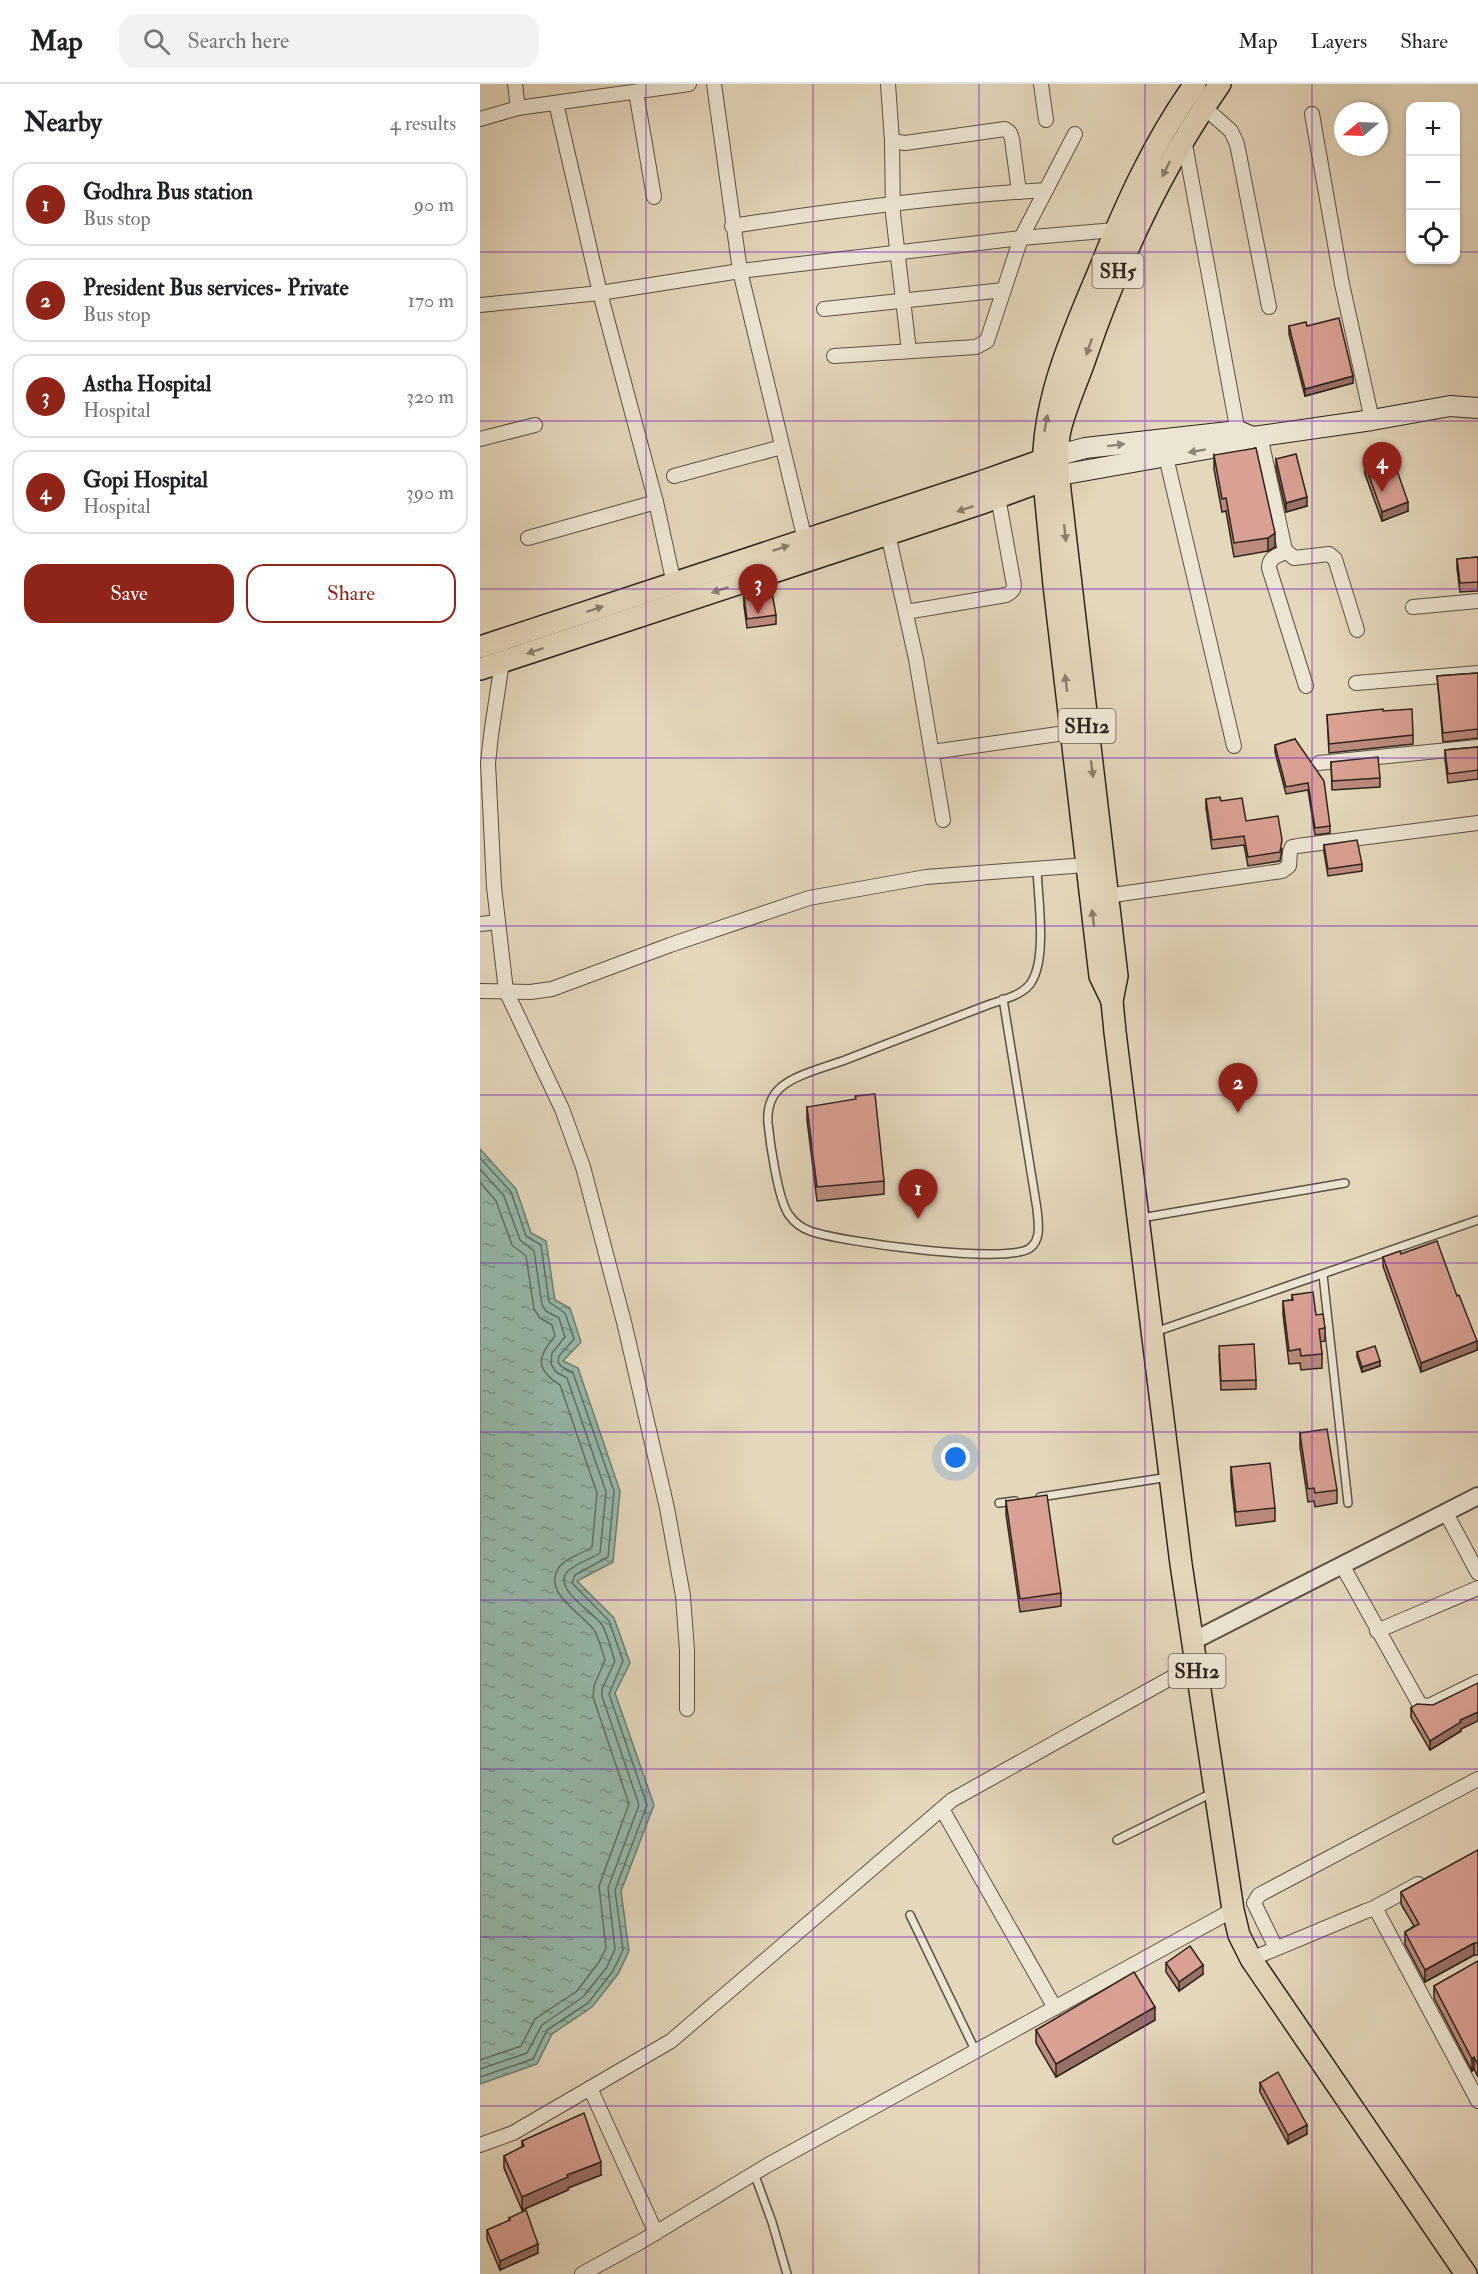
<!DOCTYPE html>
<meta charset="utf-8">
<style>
:root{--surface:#fff;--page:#f2f2f2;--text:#202124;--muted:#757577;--line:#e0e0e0;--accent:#8f2418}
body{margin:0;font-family:"IM FELL Double Pica",serif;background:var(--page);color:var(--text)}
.controls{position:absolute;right:18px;top:18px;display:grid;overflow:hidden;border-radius:12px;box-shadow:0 2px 4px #0004}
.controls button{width:54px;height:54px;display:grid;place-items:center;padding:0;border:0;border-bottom:2px solid var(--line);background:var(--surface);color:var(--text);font:30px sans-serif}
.compass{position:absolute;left:854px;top:18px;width:54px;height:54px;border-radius:50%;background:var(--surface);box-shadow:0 2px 4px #0004;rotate:251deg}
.you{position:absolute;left:476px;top:1374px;width:21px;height:21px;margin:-15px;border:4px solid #fff;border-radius:50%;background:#1a73e8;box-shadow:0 0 0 9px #1a73e833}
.badge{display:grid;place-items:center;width:39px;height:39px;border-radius:50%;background:var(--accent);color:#fff;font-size:20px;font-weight:700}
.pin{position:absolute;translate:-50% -50px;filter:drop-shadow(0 2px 3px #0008)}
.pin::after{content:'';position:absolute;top:32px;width:21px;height:18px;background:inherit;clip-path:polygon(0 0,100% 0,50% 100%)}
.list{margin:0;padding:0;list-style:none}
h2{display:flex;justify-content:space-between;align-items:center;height:78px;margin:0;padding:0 24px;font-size:26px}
h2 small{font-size:20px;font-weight:400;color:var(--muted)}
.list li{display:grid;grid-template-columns:39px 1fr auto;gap:18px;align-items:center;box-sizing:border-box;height:84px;margin:0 12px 12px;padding:0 12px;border:2px solid var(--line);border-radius:18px}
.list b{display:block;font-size:22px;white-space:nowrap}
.list p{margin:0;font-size:20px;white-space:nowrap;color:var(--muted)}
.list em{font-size:20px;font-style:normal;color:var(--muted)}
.actions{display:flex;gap:12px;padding:18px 24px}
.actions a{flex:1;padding:14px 0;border:2px solid var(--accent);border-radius:18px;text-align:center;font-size:21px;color:var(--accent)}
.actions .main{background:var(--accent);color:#fff}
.icon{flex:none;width:33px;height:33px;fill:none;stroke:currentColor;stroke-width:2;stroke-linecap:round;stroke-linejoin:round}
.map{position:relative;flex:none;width:998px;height:2190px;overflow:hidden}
header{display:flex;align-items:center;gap:36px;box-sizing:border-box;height:84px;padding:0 30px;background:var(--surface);border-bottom:2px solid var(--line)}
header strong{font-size:28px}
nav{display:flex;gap:33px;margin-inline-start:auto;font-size:21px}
.search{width:420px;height:54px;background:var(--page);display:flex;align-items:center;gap:15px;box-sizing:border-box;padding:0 21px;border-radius:18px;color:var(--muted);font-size:22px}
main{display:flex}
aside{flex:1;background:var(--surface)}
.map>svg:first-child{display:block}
</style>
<header>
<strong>Map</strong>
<div class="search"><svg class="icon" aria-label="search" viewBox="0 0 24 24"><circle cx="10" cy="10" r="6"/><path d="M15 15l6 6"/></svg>Search here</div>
<nav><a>Map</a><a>Layers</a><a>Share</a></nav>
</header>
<main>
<aside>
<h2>Nearby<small>4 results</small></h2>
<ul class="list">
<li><span class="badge">1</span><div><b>Godhra Bus station</b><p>Bus stop</p></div><em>90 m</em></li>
<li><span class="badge">2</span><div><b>President Bus services- Private</b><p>Bus stop</p></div><em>170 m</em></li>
<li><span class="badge">3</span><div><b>Astha Hospital</b><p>Hospital</p></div><em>320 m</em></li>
<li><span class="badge">4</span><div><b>Gopi Hospital</b><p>Hospital</p></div><em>390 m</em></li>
</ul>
<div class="actions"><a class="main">Save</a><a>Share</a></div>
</aside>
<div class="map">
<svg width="998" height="2190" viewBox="0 0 998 2190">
<defs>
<pattern id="water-ripples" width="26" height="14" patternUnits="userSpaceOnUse" patternTransform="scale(1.5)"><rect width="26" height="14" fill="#96baac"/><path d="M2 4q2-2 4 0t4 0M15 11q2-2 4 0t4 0" fill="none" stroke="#7b978b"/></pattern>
</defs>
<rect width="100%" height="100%" fill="#e4d7bb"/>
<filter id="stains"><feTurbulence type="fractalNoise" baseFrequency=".00333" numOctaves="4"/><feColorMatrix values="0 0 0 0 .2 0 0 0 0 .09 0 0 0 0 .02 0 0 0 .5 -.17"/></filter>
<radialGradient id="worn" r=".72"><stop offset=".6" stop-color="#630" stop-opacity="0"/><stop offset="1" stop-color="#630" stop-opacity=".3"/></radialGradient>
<!-- water -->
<path fill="url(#water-ripples)" stroke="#6d7e73" stroke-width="1.5" d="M0 1065 36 1105 51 1149 66 1157 75 1216 90 1224 101 1258 83 1277 98 1284 140 1407 133 1478 97 1497 134 1534 150 1579 135 1609 174 1721 141 1807 149 1867 138 1890 112 1923 72 1950 57 1980 0 2000Z"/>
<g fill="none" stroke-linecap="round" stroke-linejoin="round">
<!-- shore -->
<g stroke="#626f64" stroke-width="1.5">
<path d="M0 1074 31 1108 46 1152 61 1161 69 1218 85 1229 94 1255 79 1272 78 1278 81 1282 93 1289 134 1407 128 1473 95 1491 92 1499 129 1537 143 1577 129 1610 167 1721 135 1806 143 1866 133 1887 108 1919 67 1946 53 1975 0 1993"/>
<path d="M0 1085 24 1112 40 1156 54 1167 62 1221 66 1227 79 1234 85 1253 72 1269 71 1280 76 1288 87 1294 126 1408 120 1469C111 1475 96 1479 88 1487 71 1505 114 1528 122 1541 128 1551 131 1566 135 1577L122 1605V1612L159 1721 128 1804 135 1865 127 1883 103 1913 62 1941 47 1969 0 1985"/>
<path d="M0 1098 16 1117 32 1161 46 1172 54 1225 60 1234 72 1241 75 1252C57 1273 55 1285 80 1301L117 1409 112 1463C102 1470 88 1473 80 1482 60 1508 101 1528 114 1546 119 1554 122 1567 125 1576L114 1602 113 1613 149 1720 119 1802 126 1864 119 1878 97 1907 55 1935 41 1962 0 1976"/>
</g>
<!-- service casing -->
<g stroke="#5c5144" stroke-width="10">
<g id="service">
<path d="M523 915 557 1125C558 1138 562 1155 550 1164 528 1181 360 1158 330 1147 322 1144 314 1138 309 1131 298 1116 290 1059 288 1039 287 1026 290 1014 299 1005 313 991 346 983 365 976 412 958 459 940 505 922 520 916 544 912 552 897 567 872 558 814 557 785"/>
<path d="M661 1134 865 1099"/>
<path d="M843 1191 868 1419"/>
<path d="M675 1248 998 1136"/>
<path d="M560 1413 689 1393"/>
<path d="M519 1419 535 1417"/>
<path d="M637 1756 732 1709"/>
<path d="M430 1831 496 1968"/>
<path d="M274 2089 292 2138 307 2190"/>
</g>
</g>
<!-- minor casing -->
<g stroke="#5c5144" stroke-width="16">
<g id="minor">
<path d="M35 0 38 24"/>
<path d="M234 0 260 187 325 456"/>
<path d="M408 0 412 57 425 59 525 45 530 49 532 55 539 108"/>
<path d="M561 0 566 36"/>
<path d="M156 8 174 113"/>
<path d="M76 19 120 209 176 418 194 500"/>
<path d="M724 23 751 47 757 60 789 223"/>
<path d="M832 30 862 200 892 336"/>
<path d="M0 35 38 24 209 0"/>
<path d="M704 55 759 354"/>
<path d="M412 57 413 130 429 267"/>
<path d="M252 142C356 126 461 112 566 106"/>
<path d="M0 221 120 209 260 187 541 154 635 146"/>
<path d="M344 225 524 206"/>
<path d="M354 272 496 263 507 257 541 154 595 50"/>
<path d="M780 351 805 466 814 474 849 470 855 475 877 546"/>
<path d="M0 355 55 341"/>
<path d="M686 373 754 662"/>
<path d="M194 392 302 363"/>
<path d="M408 450 436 575 463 736"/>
<path d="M48 454 176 418"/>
<path d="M806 468C797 472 789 473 789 484L826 602"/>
<path d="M933 523 998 517"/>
<path d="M426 528 526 511C534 507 535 504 533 496L518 413"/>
<path d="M22 578 11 651 8 679 14 803 26 907 82 1025 103 1083 144 1238 187 1424 203 1512 207 1567V1625"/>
<path d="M876 599 998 589"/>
<path d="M452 668 592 648"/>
<path d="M839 679 998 663"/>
<path d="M626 812 802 787 809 782 810 768 812 763 817 762 998 739"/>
<path d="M0 840 18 838"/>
<path d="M0 907 50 908 72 905 190 861 329 814 446 793 606 781"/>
<path d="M966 1429 998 1489"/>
<path d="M862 1481 940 1621 949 1622 998 1598"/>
<path d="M897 1547 998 1504"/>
<path d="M462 1725 575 1924"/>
<path d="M892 1825 938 1800"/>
<path d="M796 1864 774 1819 779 1811 998 1695"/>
<path d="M771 1875 886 1827 892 1825 897 1827 998 2017"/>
<path d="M110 2004 176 2149"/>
<path d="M0 2061 33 2049 191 1957 472 1716 716 1580"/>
<path d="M102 2190 162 2157 288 2081 753 1826"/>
</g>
</g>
<!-- tertiary casing -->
<g stroke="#5c5144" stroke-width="20">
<path id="tertiary" d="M713 1557 998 1412"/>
</g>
<!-- secondary casing -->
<g stroke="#2f241d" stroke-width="22">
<g id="secondary">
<path d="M579 371 605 364 758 347 770 352"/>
<path d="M580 391 760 359 773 353 892 336 970 322 998 324"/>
</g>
</g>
<!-- primary casing -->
<g stroke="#2f241d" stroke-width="24">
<g id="primary">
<path d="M740 0C681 84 639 176 606 272 598 296 586 321 580 346 574 376 581 410 584 441L637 892 632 917 635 948 701 1480 753 1826 759 1851 771 1875 986 2190"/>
<path d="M0 563 501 398 574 372"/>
<path d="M0 585 505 418 576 392"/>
<path d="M632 917 620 892 574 501 564 397C559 324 591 253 619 187 645 122 674 57 715 0"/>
</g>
</g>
<!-- service -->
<use href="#service" stroke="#ede5d3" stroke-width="7"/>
<!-- minor -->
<use href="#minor" stroke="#ede5d3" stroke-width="14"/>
<!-- tertiary -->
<use href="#tertiary" stroke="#ede5d3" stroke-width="16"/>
<!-- secondary -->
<use href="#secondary" stroke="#ede5d3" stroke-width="20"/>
<!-- primary -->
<use href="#primary" stroke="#e4d7bb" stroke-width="21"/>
</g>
<!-- wall -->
<g fill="#bb8a7e" stroke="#2f241d" stroke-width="1.5">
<path d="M809 242H827L873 299 825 312 809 250Z"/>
<path d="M734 371 795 463 788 467 754 473 746 427 742 428 734 385Z"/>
<path d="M796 375 827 422 806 428 796 384Z"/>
<path d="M885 381 928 427 902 437 885 390Z"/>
<path d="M998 473V507L980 508 977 484V475Z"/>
<path d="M264 513 296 531V540L267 544 264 522Z"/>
<path d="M998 589V654L963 658 957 592Z"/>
<path d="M847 631 933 651V660L849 669Z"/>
<path d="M815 655 850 742V749L835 751 828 706 806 710 795 668V661Z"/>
<path d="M998 663V695L968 699 965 675V666Z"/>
<path d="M851 678 900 694V703L852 706Z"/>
<path d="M726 715 741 717 766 737 802 765 800 777 768 782 764 761 732 765 726 724Z"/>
<path d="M844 761 882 780V787L848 792 844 768Z"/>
<path d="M327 1023 404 1097V1110L337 1117 327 1036Z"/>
<path d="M921 1170 977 1212 997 1266 941 1288 903 1182V1173Z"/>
<path d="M812 1211 836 1231 845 1244V1257L840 1258 842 1270V1284L821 1286 820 1279 809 1280 803 1230V1217L812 1216Z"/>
<path d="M877 1268 900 1282 882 1288 877 1273Z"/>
<path d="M739 1271 776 1296V1305L741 1306Z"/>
<path d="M820 1349 857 1406V1419L835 1423 834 1417 828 1418 820 1363Z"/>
<path d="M751 1383 795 1424V1437L756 1442 751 1396Z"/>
<path d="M526 1417 581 1509V1522L540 1528 526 1430Z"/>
<path d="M931 1624 981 1645V1647L950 1666 931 1633Z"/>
<path d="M998 1766V1871H994L945 1898 925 1860V1848L934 1842 921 1820V1808Z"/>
<path d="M998 1877V1993L994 1985 992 1987 954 1914V1902Z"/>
<path d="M686 1879 723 1890 699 1907 686 1888Z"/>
<path d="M675 1936 576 1993 556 1959V1946Z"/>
<path d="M780 1999 827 2050 808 2060 780 2008Z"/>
<path d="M42 2057 121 2091 88 2104V2106L42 2126 24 2084V2072L42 2063Z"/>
<path d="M29 2134 58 2169 20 2186 7 2155V2146L29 2137Z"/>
</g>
<!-- shaded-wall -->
<g fill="#997067" stroke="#2f241d" stroke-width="1.5">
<path d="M873 292V299L825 312V305Z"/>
<path d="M827 413V422L806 428V419Z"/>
<path d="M928 418V427L902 437V428Z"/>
<path d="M795 449V463L788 467V454Z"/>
<path d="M997 1257V1266L941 1288V1279Z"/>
<path d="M900 1277V1282L882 1288V1283Z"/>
<path d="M998 1628V1637L981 1645V1647L950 1666V1657L980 1636Z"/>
<path d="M994 1859V1871L945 1898V1886Z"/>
<path d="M723 1881V1890L699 1907V1898Z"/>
<path d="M675 1923V1936L576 1993V1980Z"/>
<path d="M994 1973V1985L992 1987V1975Z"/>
<path d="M827 2041V2050L808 2060V2051Z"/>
<path d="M121 2078V2091L88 2104V2106L42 2126V2113L87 2091Z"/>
<path d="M58 2160V2169L20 2186V2177Z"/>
</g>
<!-- building -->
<g fill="#daa093" stroke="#2f241d" stroke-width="1.5">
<path d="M859 234 873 292 825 305 809 242 826 238 827 242Z"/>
<path d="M776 364 795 449 788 454 754 459 746 414 742 415 734 371Z"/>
<path d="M816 370 827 413 806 419 796 375Z"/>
<path d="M912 372 928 418 902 428 885 381Z"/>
<path d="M998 473V498L980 499 977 475Z"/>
<path d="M292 509 296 531 267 535 264 513Z"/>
<path d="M998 589V645L963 649 957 592Z"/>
<path d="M903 625V627L932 625 933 651 849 660 847 631Z"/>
<path d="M815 655 844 697 850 742 835 744 828 699 806 703 795 661Z"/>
<path d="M998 663V686L968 690 965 666Z"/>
<path d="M898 673 900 694 852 697 851 678Z"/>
<path d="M740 713 741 717 762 714 766 737 798 732 802 756 800 768 768 773 764 752 732 756 726 715Z"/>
<path d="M877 756 882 780 848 785 844 761Z"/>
<path d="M395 1010 404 1097 337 1103 327 1023 376 1015 375 1012Z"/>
<path d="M957 1157 977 1212 979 1211 997 1257 941 1279 903 1173 920 1167 921 1170Z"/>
<path d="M833 1208 836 1231 843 1230 845 1244 839 1245 842 1270 821 1272 820 1265 809 1267 803 1217 813 1216 812 1211Z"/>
<path d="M774 1260 776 1296 741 1297 739 1262Z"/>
<path d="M895 1262 900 1277 882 1283 877 1268Z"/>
<path d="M847 1345 857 1406 835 1409 834 1404 828 1405 820 1349Z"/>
<path d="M790 1379 795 1424 756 1428 751 1383Z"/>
<path d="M567 1411 581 1509 540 1515 526 1417Z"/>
<path d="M998 1599V1628L980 1636 981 1638 950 1657 931 1624 937 1620 953 1621Z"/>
<path d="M998 1766V1859H994L945 1886 925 1848 939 1840 921 1808Z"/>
<path d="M710 1862 723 1881 699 1898 686 1879Z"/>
<path d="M998 1877V1981L994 1973 992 1975 954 1902Z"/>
<path d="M654 1888 675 1923 576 1980 556 1946Z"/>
<path d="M798 1988 827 2041 808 2051 780 1999Z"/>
<path d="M104 2029 121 2078 87 2091 88 2093 42 2113 24 2072 44 2062 42 2057Z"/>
<path d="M46 2126 58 2160 20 2177 7 2146 30 2136 29 2134Z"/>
</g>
<!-- one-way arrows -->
<defs><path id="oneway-solid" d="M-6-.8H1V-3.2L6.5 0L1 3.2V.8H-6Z" transform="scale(1.5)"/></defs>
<g fill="#8a7e6c">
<use href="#oneway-solid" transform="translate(686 85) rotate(117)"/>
<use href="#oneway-solid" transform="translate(609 263) rotate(109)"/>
<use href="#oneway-solid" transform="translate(566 339) rotate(-79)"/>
<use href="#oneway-solid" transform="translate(485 425) rotate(162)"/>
<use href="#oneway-solid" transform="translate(585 449) rotate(84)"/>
<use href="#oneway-solid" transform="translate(301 464) rotate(-18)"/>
<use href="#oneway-solid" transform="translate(240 506) rotate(162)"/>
<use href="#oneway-solid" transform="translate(115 525) rotate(-18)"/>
<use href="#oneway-solid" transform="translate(55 567) rotate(162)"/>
<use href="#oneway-solid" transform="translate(586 599) rotate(-97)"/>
<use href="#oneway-solid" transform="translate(612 685) rotate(83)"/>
<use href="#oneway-solid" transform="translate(613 834) rotate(-97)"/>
</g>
<g fill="#8e8478">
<use href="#oneway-solid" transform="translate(636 361) rotate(-7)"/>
<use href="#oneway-solid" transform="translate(717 367) rotate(170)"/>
</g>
<!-- grid -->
<path fill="none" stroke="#7b2cbf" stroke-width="1.5" stroke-opacity="0.55" d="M166 0V2190M333 0V2190M499 0V2190M665 0V2190M832 0V2190M0 168H930M976 168H998M0 337H998M0 505H998M0 674H998M0 842H998M0 1011H998M0 1179H998M0 1348H998M0 1516H998M0 1685H998M0 1853H998M0 2022H998"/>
<g text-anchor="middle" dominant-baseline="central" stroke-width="4.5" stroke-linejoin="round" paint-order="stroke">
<!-- shield labels -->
<g fill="#ede5d3" stroke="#685e54" stroke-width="1.5">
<rect x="612.5" y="170" width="51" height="34" rx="4.5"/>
<rect x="578.5" y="625" width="57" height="34" rx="4.5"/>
<rect x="688.5" y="1570" width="57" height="34" rx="4.5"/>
</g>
<g font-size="20" font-weight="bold" fill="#2f241d">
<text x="638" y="187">SH5</text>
<text x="607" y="642">SH12</text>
<text x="717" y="1587">SH12</text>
</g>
</g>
<rect width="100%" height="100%" filter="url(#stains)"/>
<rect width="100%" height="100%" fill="url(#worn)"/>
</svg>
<div class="controls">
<button>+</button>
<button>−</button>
<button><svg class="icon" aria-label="locate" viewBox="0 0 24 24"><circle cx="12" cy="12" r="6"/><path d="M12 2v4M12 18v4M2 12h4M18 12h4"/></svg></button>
</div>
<svg class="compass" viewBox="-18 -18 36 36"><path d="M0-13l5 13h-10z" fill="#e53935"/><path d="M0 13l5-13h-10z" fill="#757577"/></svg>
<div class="you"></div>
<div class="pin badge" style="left:438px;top:1135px">1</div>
<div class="pin badge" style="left:758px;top:1029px">2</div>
<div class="pin badge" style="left:278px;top:530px">3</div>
<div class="pin badge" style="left:902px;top:408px">4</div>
</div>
</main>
